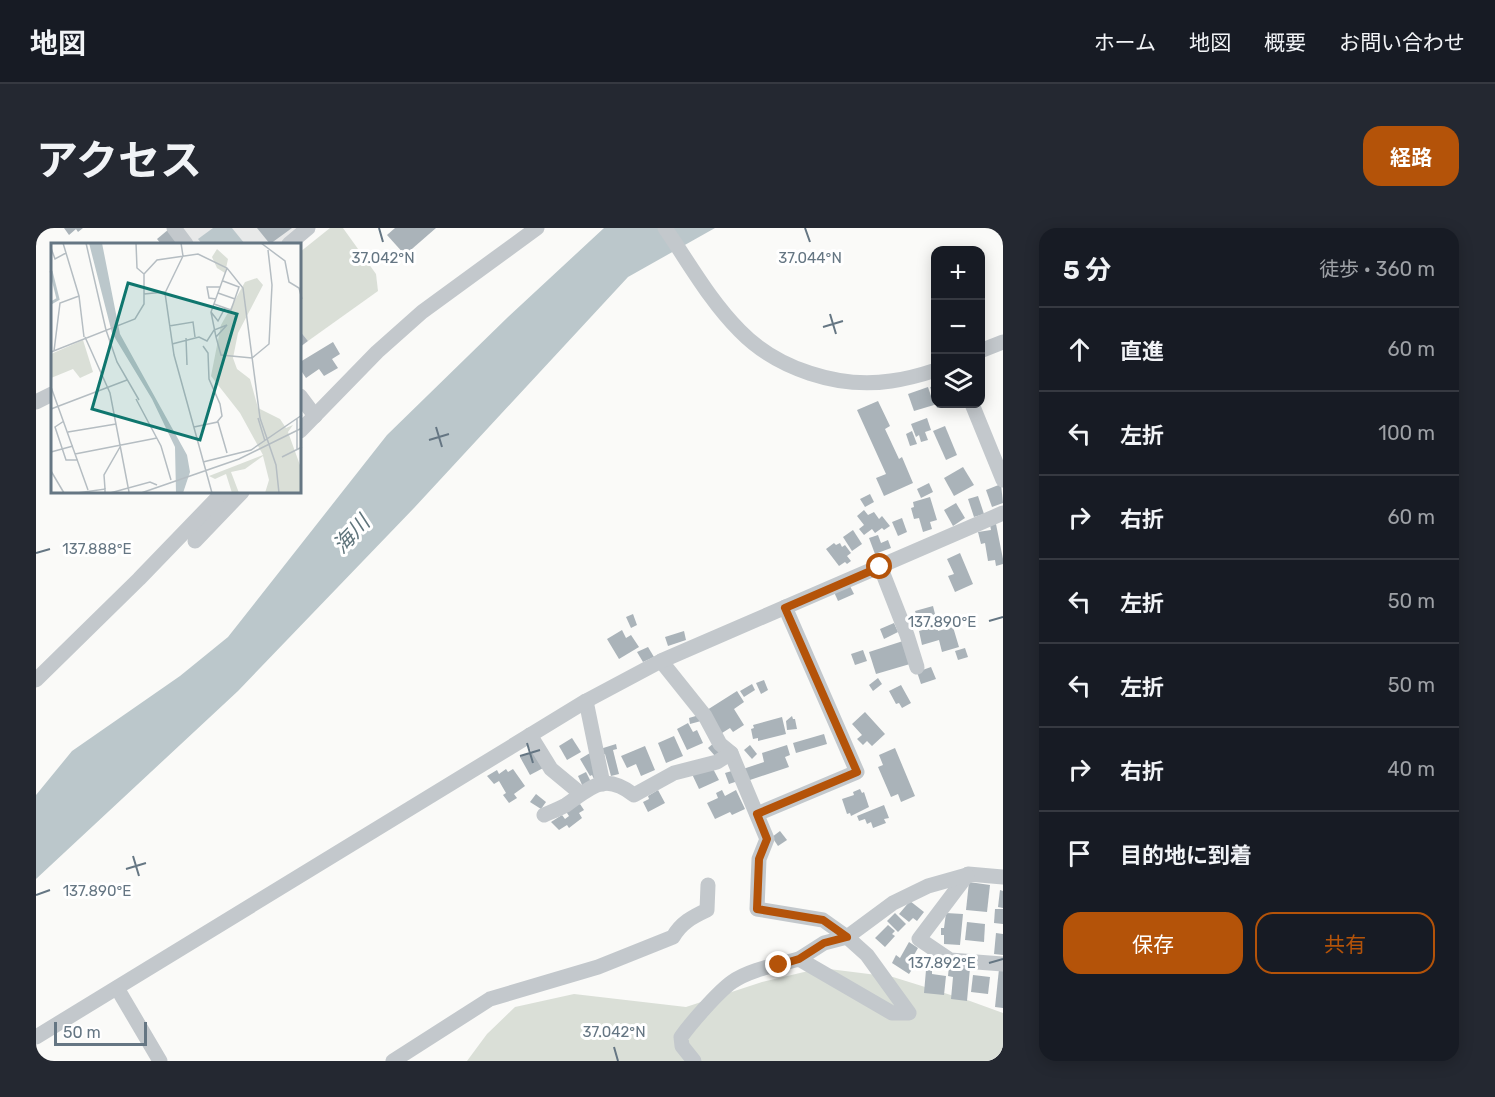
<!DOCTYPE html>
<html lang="ja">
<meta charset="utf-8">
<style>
:root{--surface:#171b24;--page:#242831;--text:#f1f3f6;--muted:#9ea1a6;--line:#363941;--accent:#b45309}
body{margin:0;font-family:Rubik,"Noto Sans JP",sans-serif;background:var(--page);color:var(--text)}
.controls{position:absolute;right:18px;top:18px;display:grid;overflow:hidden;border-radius:12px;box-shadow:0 3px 15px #0003}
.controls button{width:54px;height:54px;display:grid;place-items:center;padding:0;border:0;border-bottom:2px solid var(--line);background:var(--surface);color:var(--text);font:30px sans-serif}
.scale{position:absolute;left:18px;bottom:15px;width:93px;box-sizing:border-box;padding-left:6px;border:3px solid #657683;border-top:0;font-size:16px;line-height:21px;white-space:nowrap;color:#657683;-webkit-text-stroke:4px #fff;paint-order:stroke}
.stop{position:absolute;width:18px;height:18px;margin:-14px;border:4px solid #b45309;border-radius:50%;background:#fff}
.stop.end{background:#b45309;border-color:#fff;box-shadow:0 2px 6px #0008}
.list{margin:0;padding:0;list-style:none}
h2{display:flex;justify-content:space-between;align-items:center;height:78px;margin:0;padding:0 24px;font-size:26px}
h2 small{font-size:20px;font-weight:400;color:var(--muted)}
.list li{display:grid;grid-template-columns:39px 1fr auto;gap:18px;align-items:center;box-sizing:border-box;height:84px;padding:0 24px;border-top:2px solid var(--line)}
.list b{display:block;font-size:22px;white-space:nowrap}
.list em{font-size:20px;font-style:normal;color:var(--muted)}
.actions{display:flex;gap:12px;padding:18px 24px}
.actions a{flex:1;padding:14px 0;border:2px solid var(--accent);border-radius:18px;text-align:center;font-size:21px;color:var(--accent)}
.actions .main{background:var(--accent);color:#fff}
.icon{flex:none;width:33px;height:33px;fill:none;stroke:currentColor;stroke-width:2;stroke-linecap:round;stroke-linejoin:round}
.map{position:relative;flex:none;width:967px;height:833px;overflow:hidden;border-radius:18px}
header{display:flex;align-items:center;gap:36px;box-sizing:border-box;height:84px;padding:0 30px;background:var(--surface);border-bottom:2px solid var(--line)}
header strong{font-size:28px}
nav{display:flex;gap:33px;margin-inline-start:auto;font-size:21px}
.intro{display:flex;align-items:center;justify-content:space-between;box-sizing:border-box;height:144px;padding:0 36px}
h1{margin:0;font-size:42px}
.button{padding:15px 27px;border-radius:18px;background:var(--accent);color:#fff;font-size:21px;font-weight:700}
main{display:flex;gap:36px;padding:0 36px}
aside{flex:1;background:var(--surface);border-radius:18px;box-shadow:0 3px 15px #0003}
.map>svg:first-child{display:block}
</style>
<header>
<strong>地図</strong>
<nav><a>ホーム</a><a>地図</a><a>概要</a><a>お問い合わせ</a></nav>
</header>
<div class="intro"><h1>アクセス</h1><a class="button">経路</a></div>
<main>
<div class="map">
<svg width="967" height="833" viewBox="0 0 967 833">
<rect width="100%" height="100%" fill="#fafaf8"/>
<!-- built -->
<path fill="#e8e9e9" d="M141 0H267L249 16H154Z"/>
<!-- green -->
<g fill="#dadfd7">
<path d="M294 0H307L340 46 342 63 272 113 264 103V24Z"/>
<path d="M785 740 857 749 934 773 967 785V833H431L451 806 479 779 538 766 650 779 726 754Z"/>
</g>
<!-- water -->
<g fill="#bbc7cb">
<path d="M177 0H196L209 16H166L162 11Z"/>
<path d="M568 0H679L592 49 378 280 202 463 0 651V567L36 523 144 448 192 409 351 207 472 89Z"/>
</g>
<!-- building -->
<g fill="#aab3b9">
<path d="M28 0H47L42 4 40 1 33 7Z"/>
<path d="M221 0H256L234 16Z"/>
<path d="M359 0H400L369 27 351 7Z"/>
<path d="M133 1 145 16H125L121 11Z"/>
<path d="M264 103 272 113 264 119Z"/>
<path d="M297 114 304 126 296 131 302 140 288 148 283 141 270 150 264 141V134Z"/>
<path d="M900 158V173H899L894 159Z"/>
<path d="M892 159 898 177 878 183 872 166Z"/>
<path d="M842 173 854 198 849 201 863 231 866 229 877 255 848 268 840 250 850 246 821 182Z"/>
<path d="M900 176H914L901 180Z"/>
<path d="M891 190 895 202 889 204 892 212 885 214 883 207 880 209 875 196Z"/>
<path d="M909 198 921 227 910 232 897 203Z"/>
<path d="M876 203 881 216 874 218 870 206Z"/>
<path d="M927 239 938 257 918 268 908 250Z"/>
<path d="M893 255 897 264 885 270 881 261Z"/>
<path d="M965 256 967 275 956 279 950 262Z"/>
<path d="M834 266 838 274 829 279 824 271Z"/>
<path d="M942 268 948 286 938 289 932 271Z"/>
<path d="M894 269 901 292 894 294 896 301 887 304 883 290 878 291 875 280 878 279 877 274Z"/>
<path d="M920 275 929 290 917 298 908 282Z"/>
<path d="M828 282 832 287 838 284 843 291 846 288 854 298 848 302 846 300 839 305 836 301 828 307 823 301 828 297 821 288Z"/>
<path d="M866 290 871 304 862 308 856 294Z"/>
<path d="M960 296 967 331V336L960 338 959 332 952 333 949 315 945 316 942 304 955 302 954 297Z"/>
<path d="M817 302 826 316 816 323 807 309Z"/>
<path d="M842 307 845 315 852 312 855 320 839 326 833 310Z"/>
<path d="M798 315 800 317 804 315 806 319 809 317 815 325 811 328 815 333 811 336 809 334 803 338 790 321Z"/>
<path d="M924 325 937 356 919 364 912 348 918 346 911 331Z"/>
<path d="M814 358 818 366 802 373 798 364Z"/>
<path d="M897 378 900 390 883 395 879 383Z"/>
<path d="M597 386 601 397 595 400 590 389Z"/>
<path d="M858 395 862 404 848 411 844 401Z"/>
<path d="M901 398 902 403 917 399 923 419 906 424 903 412 886 417 883 403Z"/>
<path d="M586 402 590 410 595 407 603 419 583 431 571 411Z"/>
<path d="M648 403 650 412 632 418 629 409Z"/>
<path d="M867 413 874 436 840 446 833 424Z"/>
<path d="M612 419 618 429 607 434 601 424Z"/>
<path d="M929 420 932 429 922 432 919 423Z"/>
<path d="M827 422 831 433 819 437 815 426Z"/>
<path d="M895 439 900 451 885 456 881 444Z"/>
<path d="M842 450 846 456 837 463 833 457Z"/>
<path d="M728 452 732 462 725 466 720 455Z"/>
<path d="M716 456 719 462 708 469 704 463Z"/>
<path d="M865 457 875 475 866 480 863 475 860 476 853 463Z"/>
<path d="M701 463 708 474 698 481 708 497 697 504 694 500 686 505 671 482Z"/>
<path d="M829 484 849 506 836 518 831 513 827 517 821 511 826 507 816 496Z"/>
<path d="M663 487 665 493 654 496 653 490Z"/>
<path d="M756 488 757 491H759L761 501 751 502 750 493Z"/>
<path d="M746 489 750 506 722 513V510L717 511 715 501 718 500 717 497Z"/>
<path d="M652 495 657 504 661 502 667 515 651 522 641 501Z"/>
<path d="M788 506 791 516 760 525 757 515Z"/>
<path d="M638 508 647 528 630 535 622 515Z"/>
<path d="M536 510 545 524 531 532 523 518Z"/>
<path d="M680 513 687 521 679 528 672 520Z"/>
<path d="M580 516 581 521 577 522 583 546 575 548 569 526 566 527 564 521Z"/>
<path d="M714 517 721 526 716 531 708 522Z"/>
<path d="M751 517 754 527 749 529 753 539 711 553 707 541 728 534 726 525Z"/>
<path d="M609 518 619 542 605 548 600 536 591 540 585 528Z"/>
<path d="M859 520 879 568 865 574 862 566 855 569 842 539 847 537 843 527Z"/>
<path d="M502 521 511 538 494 547 484 529Z"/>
<path d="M554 525 562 548 558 551 556 547 554 548 544 531Z"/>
<path d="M675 537 683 552 663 561 656 546Z"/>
<path d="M470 541 472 544 477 541 489 558 478 566 481 570 473 575 467 567 470 565 463 553 458 556 451 548 461 542 463 546Z"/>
<path d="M699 542 702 553 693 556 689 545Z"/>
<path d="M550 544 555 554 547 559 542 548Z"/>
<path d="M824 561 826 565 828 564 833 579 815 588 814 585 811 586 806 571 818 567 817 564Z"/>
<path d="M622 562 629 575 612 584 607 574 613 571 612 568Z"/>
<path d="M686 562 689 568 700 562 709 581 696 587 694 584 679 591 671 575 682 570 680 565Z"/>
<path d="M500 566 510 574 505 581 494 574Z"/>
<path d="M544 576 548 582 543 585 546 590 533 600 531 597 523 602 515 594 526 587 529 591 533 588 529 582Z"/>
<path d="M848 577 853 590 848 591 850 595 837 600 835 594 831 596 829 591 823 593 821 588Z"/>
<path d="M744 603 751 612 742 618 736 609Z"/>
<path d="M933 654 954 657 951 684 930 682Z"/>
<path d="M964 662 967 663V680L962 679Z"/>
<path d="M874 673 888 684 881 693 877 690 873 694 863 686Z"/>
<path d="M959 681H967V696L958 695Z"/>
<path d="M859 685 870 696 862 704 851 693Z"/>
<path d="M910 685 927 686 924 717 908 716V707H905V700H908Z"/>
<path d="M931 694 949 696 948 714 929 712Z"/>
<path d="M852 697 859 703 856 706 859 708 849 719 839 710Z"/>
<path d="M960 705 967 706V727L958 726Z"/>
<path d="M873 714 882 720 878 727 883 731 873 746 856 735 860 727 864 730Z"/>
<path d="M913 738 934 740 931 773 915 771 917 749 912 748Z"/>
<path d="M963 741 967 742V780L959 779Z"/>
<path d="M890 742H896V746L910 748 908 767 888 765Z"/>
<path d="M937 747 954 749 952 766 935 764Z"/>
</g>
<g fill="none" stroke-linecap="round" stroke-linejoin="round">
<!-- minor -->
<g stroke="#c3c8cc" stroke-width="15">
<path d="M138 0 150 16"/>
<path d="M629 0C653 35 674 73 704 103 741 141 803 161 855 153 870 151 885 147 900 142"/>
<path d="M253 16 272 0"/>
<path d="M944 123 967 114"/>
<path d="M264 168 279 188"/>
<path d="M0 174 16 166"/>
<path d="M936 176 967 252"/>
<path d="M264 203 341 124 386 84 501 0"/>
<path d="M159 313 206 264"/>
<path d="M844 338 871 407 881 439"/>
<path d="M625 433 669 488 684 516 695 525 731 611 723 631 721 681 787 692 811 709 831 727 873 785H856L763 731C742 737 714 741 696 754 682 764 655 795 645 809L646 818 658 833"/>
<path d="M0 452 103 351 187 264"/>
<path d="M550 473 567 556"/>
<path d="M494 507 515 541 544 565"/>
<path d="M721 586 821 544 749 379"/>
<path d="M508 587C515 584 523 581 530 577 556 559 568 544 598 567L638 545 681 534 695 525"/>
<path d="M967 649 932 646 883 711 914 732 967 736"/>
<path d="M763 731 788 715 811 709 857 675 892 658 931 647"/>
<path d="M81 760 124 833"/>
<path d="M0 809 550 473 625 433 967 285"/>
<path d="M357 833 454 771 562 739 637 709C645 695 656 689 671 682L672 657"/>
</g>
</g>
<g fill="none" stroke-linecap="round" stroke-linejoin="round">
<!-- route -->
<path stroke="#b45309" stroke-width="8" d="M743 737 763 731 788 715 811 709 787 692 721 681 723 631 731 611 721 586 821 544 749 380 844 339"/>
</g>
<!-- ticks -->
<path fill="none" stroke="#657683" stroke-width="2" d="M343 0 347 14M769 0 774 14M794 86 800 106M787 99 807 93M400 199 406 219M393 212 413 206M0 325 14 321M953 393 967 389M491 515 497 535M484 528 504 522M97 628 103 648M90 641 110 635M0 667 14 662M953 735 967 731M578 819 582 833"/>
<g text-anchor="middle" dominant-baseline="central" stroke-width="6" stroke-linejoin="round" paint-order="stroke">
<!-- water labels -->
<g font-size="21" font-style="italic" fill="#60757c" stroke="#fff">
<text transform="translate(315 306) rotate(-47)">海川</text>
</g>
</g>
<!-- overview -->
<g transform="translate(15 15)">
<rect width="250" height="250" fill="#fafaf8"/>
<path d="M166 6 177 16 174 30 166 25 161 14ZM206 35 212 42 187 90 182 115 186 126 199 136 207 165 229 176 235 185 242 182 237 189 250 225V250H214L218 237 212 213 194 226 180 229 188 250H181L175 231 164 236 158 233 212 212 189 170 160 133 170 82 194 39ZM32 97 42 129 29 135 22 126 0 135V111Z" fill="#dadfd7"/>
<path d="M38 0H51L69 91 136 212 139 229 132 250H125L124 204 101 156 61 90Z" fill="#bbc7cb"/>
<path fill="none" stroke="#bbc7cb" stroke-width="3" d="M0 28 7 56 0 60"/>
<path fill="none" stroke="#b5bdc2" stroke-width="1.5" d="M12 0 28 53 33 94M35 0 55 87 66 119 88 157M85 0 86 25 93 31M130 0 132 13 114 50 123 112 161 250M210 0 234 18 238 39 248 45 251 56M0 5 4 16 15 10M167 50 184 56M93 51 114 49M165 56 158 55 156 44H169M163 61 180 67 188 44 172 38M174 65 167 78 160 69 176 25M160 69 165 94M118 83 142 79 144 94M34 94 59 150 78 249M135 95 136 122M121 101 148 94 156 98 163 87 176 82 165 94 170 112 201 115 218 101 221 42 217 7M152 103 157 110 158 136 169 161 171 173 166 179M3 108 9 60 28 53M0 109 84 76 93 61V31L106 17 147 11 176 25 192 45 209 175 225 222 228 250M0 144 37 247M85 156 110 203 120 237M0 166 76 137M207 175 214 198M246 175V206M13 178 4 184 15 217H27M143 184 167 179 176 210M17 189 65 181M0 209 22 203M24 211 106 195M231 214 251 204M152 219 200 207 251 172M0 228 13 250M54 246 53 232 69 204M26 250 54 246V250M59 250 99 239 106 242M90 250 188 216 251 185"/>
<path fill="#0f766e" fill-opacity="0.15" stroke="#0f766e" stroke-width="3" d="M77 40 186 71 149 197 41 166Z"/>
<rect width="250" height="250" fill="none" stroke="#657683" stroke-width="3"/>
</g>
<g font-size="15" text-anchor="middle" fill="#657683" stroke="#fff" stroke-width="6" stroke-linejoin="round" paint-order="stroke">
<text x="347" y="35">37.042°N</text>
<text x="774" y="35">37.044°N</text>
<text x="61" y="326">137.888°E</text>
<text x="906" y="399">137.890°E</text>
<text x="61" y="668">137.890°E</text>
<text x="906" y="740">137.892°E</text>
<text x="578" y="809">37.042°N</text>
</g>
</svg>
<div class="controls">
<button>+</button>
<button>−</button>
<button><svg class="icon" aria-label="layers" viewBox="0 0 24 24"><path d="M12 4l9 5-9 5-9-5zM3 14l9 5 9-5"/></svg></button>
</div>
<div class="scale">50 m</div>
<div class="stop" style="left:844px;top:339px"></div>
<div class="stop end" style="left:743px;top:737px"></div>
</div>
<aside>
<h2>5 分<small>徒歩 · 360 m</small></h2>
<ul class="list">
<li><svg class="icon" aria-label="ahead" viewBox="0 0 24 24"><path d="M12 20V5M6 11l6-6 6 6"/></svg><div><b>直進</b></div><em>60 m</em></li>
<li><svg class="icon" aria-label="left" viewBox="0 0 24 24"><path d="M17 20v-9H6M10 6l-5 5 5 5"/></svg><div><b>左折</b></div><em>100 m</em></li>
<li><svg class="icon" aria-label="right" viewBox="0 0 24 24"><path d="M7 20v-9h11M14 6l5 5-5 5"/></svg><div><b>右折</b></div><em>60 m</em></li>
<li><svg class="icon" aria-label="left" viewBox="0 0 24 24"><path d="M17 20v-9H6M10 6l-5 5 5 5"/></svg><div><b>左折</b></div><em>50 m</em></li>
<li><svg class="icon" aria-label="left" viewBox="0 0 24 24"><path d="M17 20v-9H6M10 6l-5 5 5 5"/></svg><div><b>左折</b></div><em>50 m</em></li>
<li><svg class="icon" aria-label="right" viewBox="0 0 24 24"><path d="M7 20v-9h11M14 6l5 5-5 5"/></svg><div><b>右折</b></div><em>40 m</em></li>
<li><svg class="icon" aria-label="arrive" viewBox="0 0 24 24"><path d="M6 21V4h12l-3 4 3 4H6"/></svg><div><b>目的地に到着</b></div></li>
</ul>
<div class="actions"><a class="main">保存</a><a>共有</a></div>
</aside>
</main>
